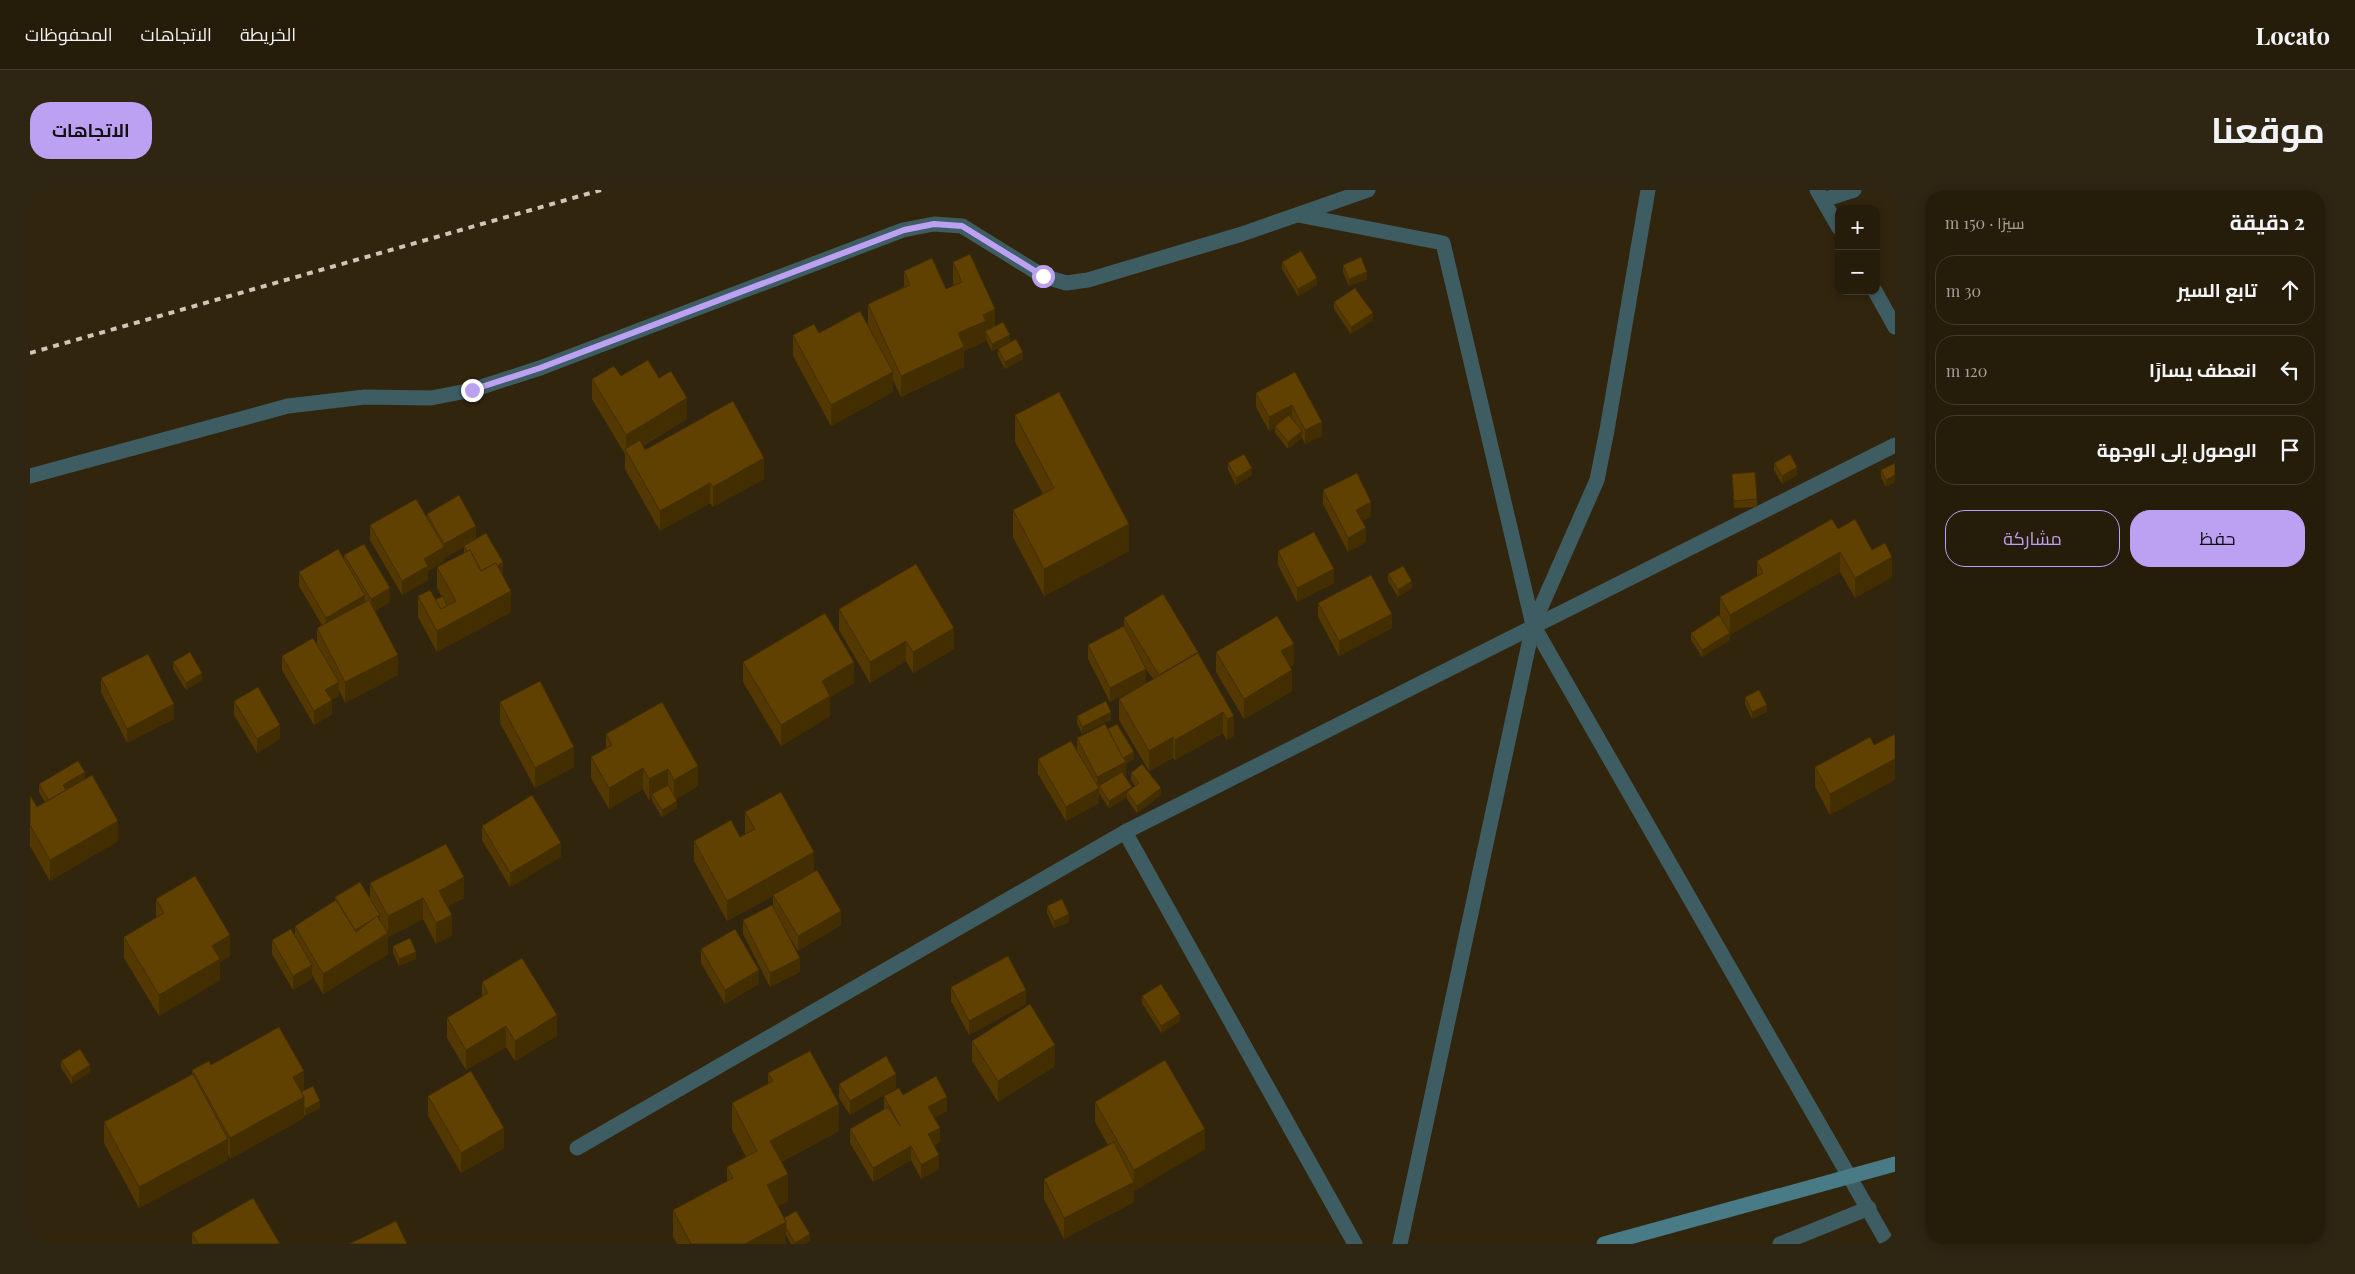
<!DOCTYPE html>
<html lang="ar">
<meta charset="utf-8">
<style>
:root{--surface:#261c0a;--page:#2e2513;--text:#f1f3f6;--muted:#a4a19c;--line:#423a2b;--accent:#bca0f2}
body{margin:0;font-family:"Playfair Display",Cairo,serif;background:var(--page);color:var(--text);direction:rtl}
.controls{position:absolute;right:15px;top:15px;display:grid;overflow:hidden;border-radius:10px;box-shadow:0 2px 8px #0003}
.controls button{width:45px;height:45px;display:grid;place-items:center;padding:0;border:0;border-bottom:1px solid var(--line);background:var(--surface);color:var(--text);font:25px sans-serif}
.stop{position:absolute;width:15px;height:15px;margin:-11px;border:4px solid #bca0f2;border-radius:50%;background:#fff}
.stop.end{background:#bca0f2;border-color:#fff;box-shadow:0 1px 5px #0008}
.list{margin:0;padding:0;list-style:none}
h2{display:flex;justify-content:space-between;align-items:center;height:65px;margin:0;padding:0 20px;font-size:21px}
h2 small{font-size:16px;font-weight:400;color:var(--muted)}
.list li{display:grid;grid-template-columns:32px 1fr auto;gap:15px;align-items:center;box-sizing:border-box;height:70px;margin:0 10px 10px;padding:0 10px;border:1px solid var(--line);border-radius:20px}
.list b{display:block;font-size:19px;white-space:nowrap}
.list em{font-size:16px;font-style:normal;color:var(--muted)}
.actions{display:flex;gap:10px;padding:15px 20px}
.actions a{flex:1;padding:11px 0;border:1px solid var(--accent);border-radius:20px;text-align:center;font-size:18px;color:var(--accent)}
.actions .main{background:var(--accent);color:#111}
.icon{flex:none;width:28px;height:28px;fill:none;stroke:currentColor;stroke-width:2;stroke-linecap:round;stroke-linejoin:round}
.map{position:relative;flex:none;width:1865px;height:1054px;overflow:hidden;direction:ltr;border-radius:20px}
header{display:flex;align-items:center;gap:30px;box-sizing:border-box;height:70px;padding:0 25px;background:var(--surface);border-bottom:1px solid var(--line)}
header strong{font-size:24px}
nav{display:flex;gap:28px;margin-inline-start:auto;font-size:18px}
.intro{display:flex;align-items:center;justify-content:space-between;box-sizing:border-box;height:120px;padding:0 30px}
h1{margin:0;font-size:35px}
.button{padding:12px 22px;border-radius:20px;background:var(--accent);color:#111;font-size:18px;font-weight:700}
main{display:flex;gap:30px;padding:0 30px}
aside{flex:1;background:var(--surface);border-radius:20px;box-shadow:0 2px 8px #0003}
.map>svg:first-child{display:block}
</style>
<header>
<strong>Locato</strong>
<nav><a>الخريطة</a><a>الاتجاهات</a><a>المحفوظات</a></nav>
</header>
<div class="intro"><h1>موقعنا</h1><a class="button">الاتجاهات</a></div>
<main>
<aside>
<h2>2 دقيقة<small>سيرًا · 150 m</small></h2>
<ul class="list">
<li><svg class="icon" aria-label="ahead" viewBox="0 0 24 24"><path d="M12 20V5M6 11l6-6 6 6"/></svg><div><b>تابع السير</b></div><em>30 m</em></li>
<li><svg class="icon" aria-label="left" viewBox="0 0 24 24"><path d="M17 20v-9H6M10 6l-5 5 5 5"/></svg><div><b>انعطف يسارًا</b></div><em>120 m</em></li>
<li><svg class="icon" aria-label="arrive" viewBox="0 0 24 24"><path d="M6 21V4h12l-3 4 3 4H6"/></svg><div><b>الوصول إلى الوجهة</b></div></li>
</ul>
<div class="actions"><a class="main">حفظ</a><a>مشاركة</a></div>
</aside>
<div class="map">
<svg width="1865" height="1054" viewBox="0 0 1865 1054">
<rect width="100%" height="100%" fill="#32250e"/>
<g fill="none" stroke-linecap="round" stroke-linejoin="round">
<!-- street -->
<g stroke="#3e5d63" stroke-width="15">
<path d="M1787 0 1809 38"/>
<path d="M1793 10 1824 0"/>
<path d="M1268 25 1413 53 1503 435 1858 1054"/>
<path d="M1845 101 1865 137"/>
<path d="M0 286 258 216 335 207 401 208 442 200 510 178 873 40 904 34 932 36 1013 86 1036 93 1058 90 1212 44 1338 0"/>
<path d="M1095 642 1325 1054"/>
<path d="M547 958 1095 642 1865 255"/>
<path d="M1370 1054 1503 435 1567 290 1577 240 1618 0"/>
<path d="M1750 1054 1839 1018"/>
</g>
<!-- secondary -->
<path stroke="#487b85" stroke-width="15" d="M1574 1054 1865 974"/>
<!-- rail -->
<path stroke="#d0c6b8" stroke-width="4" stroke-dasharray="6 6" stroke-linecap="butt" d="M0 163 571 0"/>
</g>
<!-- wall -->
<g fill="#533801" fill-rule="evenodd">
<path d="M923 72 965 136 980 152 962 161 956 149V151L934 161V177L871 207 863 190V202L801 236 763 166V145L789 143 838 135V114L874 97V81L916 99 924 95 923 93Z"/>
<path d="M1252 72 1287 95 1268 106 1252 79Z"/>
<path d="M1313 75 1337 89 1319 96 1313 82Z"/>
<path d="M1304 112 1343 130 1321 144 1304 119Z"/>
<path d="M968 159 993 169 975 179 968 166Z"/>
<path d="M1265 182 1292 246 1275 254 1272 247V248L1258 259 1245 243V238L1239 241 1226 217V203Z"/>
<path d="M591 186 629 188 657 229 613 256 615 260 734 289 683 317 680 313 630 341 595 279V264L562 209V189Z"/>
<path d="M985 225 1099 361 1014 406 983 347V320L1013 304 985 252Z"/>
<path d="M1198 273 1222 285 1206 295 1198 280Z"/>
<path d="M1744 273 1767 285 1752 294 1744 280Z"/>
<path d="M1865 273V292L1856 297 1851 287V280Z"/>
<path d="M1702 284 1727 309V317L1704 318Z"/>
<path d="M1293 300 1341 326 1332 331 1336 352 1318 362 1293 314Z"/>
<path d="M397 324 446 349 473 387 481 422 407 462 388 427V406L405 410 412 407 407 398V377L434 363V357L414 368V371L398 381V390L372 405 340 350V335L397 327Z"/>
<path d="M1808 339 1842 360 1862 387 1825 408 1810 382 1700 445V450L1672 467 1661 450V443L1690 427V407L1727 387V371Z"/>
<path d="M1248 361 1304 393 1267 412 1248 375Z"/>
<path d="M314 365 360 412 345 421 368 485 315 513 309 500V506L301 510 302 524 284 535 252 480V466L287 454V438L292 435 269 396V382L314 370Z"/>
<path d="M1358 384 1382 398 1368 407 1358 391Z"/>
<path d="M1288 413 1362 438 1309 466 1288 427Z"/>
<path d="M809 419 924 459 883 483 876 471 840 493 809 440Z"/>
<path d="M1094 428 1168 463 1204 526V546L1197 550 1193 543 1145 570 1143 568 1119 581 1089 530V509L1109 497 1080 512 1058 469V455L1094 437ZM1116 479 1123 489 1116 493Z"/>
<path d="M1186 462 1264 474 1260 477 1262 501 1214 529 1186 482Z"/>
<path d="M143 472 172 490 156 500 143 479Z"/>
<path d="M713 472 824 493 800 507V526L751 556 713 492Z"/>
<path d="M71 488 144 529 97 553 71 502Z"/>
<path d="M1715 507 1737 522 1722 529 1715 514Z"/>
<path d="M204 511 250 549 227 563 204 525Z"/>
<path d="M470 512 544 577 505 598 470 533Z"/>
<path d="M1047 526 1081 529 1052 544 1047 533Z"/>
<path d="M1078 539 1104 569 1096 574V586H1095L1102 598 1105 596 1101 590V583L1131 605 1107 623 1097 609V607L1079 618 1069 603V600V613L1036 631 1008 584V569L1047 562V548Z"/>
<path d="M576 544 668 596 646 609 647 618 632 627 622 611V608L619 610 613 599 579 619 561 588V567L576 559Z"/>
<path d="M1844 555 1800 625 1785 597V577Z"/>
<path d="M55 589 88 651 20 691 0 656V605L7 617 15 612 9 602V594Z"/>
<path d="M715 622 784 681 811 735 768 761 750 731 770 782 740 797 713 744V730L743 718V705L748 703 697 731 664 671V651L710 647 716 644 715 643Z"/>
<path d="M452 636 531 667 480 697 452 650Z"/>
<path d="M340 693 434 708 417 717 422 745 406 754 393 729 358 747V764L293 804 282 785V789L263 800 242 764V750L265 746V736L305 711V707L340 708Z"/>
<path d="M126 709 200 766 190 772V790L129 826 94 768V747L126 728Z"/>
<path d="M1017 716 1039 732 1024 738 1017 723Z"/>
<path d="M363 756 386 769 369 776 363 763Z"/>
<path d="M671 759 729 794 695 814 671 773Z"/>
<path d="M452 792 527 846 485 871 476 857 436 880 417 848V828L452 807Z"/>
<path d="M921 797 996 814 939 845 921 811Z"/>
<path d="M1112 806 1150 831 1131 843 1112 813Z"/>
<path d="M942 851 1025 876 968 912 942 871Z"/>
<path d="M31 871 60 882 42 894 31 878Z"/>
<path d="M162 880 274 901 290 918 275 926 274 924V928L200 969 198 964V970L109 1018 74 953V932L162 884Z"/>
<path d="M738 883 809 941 751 972 758 1011 748 1016 754 1028 780 1051 775 1054H761L756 1045V1054H647L643 1047V1020L697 991V977L716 967 702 940V913L738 894Z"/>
<path d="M809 894 866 898 820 925 809 908Z"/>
<path d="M873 905 917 921 904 928 910 952 904 955 909 979 891 989 881 970 843 992 820 953V939L854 919V906Z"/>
<path d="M398 906 474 958 431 983 398 926Z"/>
<path d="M1065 912 1175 959 1104 1001V1000V1012L1034 1049 1014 1009V989L1078 955 1065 932Z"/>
<path d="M162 1043 250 1054H162Z"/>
</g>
<!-- shaded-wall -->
<g fill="#432e01">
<path d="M1337 82V89L1319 96V89Z"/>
<path d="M1287 88V95L1268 106V99Z"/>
<path d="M965 119V140L956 142V151L934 161V177L871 207V186L953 125Z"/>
<path d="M1343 123V130L1321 144V137Z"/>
<path d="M980 145V152L962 161V154Z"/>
<path d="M993 162V169L975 179V172Z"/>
<path d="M863 182V202L801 236V215Z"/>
<path d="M657 208V229L598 264 596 261V245Z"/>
<path d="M1262 215V229L1245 236V238L1239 241V227Z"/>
<path d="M1292 232V246L1275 254V240Z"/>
<path d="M1272 241V248L1258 259V252Z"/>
<path d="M734 268V289L683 317V297Z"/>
<path d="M1767 277V285L1752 294V286Z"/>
<path d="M1222 278V285L1206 295V288Z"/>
<path d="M1865 285V292L1856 297V290Z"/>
<path d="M680 293V313L630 341V321Z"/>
<path d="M1341 312V326L1326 334V320Z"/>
<path d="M1099 334V361L1014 406V379Z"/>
<path d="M446 336V350L414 368V354Z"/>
<path d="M1336 338V352L1318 362V348Z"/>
<path d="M414 357V371L398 381V390L372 405V391L394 369Z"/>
<path d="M1810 362V382L1700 445V450L1672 467V460L1700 443V425Z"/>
<path d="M1862 367V387L1825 408V388Z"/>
<path d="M473 372V387L452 385Z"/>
<path d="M1304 379V393L1267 412V398Z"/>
<path d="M1382 391V398L1368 407V400Z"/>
<path d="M360 398V412L341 423V409Z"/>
<path d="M481 401V422L407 462V441Z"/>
<path d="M335 405V419L296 442V428Z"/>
<path d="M1362 424V438L1309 466V451Z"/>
<path d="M924 438V459L883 483V462Z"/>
<path d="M876 451V471L840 493V472Z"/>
<path d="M1264 454V474L1251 482V461Z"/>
<path d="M1168 462V476L1129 485Z"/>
<path d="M368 465V485L315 513V492Z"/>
<path d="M824 472V493L800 507V526L751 556V535L792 491Z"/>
<path d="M1116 479V493L1080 512V498Z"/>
<path d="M1262 480V501L1214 529V509Z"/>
<path d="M172 483V490L156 500V493Z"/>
<path d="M309 492V506L295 514V500Z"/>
<path d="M302 510V524L284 535V521Z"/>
<path d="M144 514V529L97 553V539Z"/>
<path d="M1737 515V522L1722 529V522Z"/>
<path d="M1081 522V529L1052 544V537Z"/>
<path d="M1193 522V543L1145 570V550Z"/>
<path d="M1204 526V546L1197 550V529Z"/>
<path d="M250 535V549L227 563V549Z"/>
<path d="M1143 547V568L1119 581V561Z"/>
<path d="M544 557V577L505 598V578Z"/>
<path d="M1104 562V569L1096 574V586L1071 599 1069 596V613L1036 631V617L1067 599V587L1093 568Z"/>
<path d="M1865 569V590L1800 625V604Z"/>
<path d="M668 576V596L644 610V590Z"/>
<path d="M613 578V599L579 619V598Z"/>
<path d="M638 579V600L622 604V608L619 610V589Z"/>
<path d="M55 582V589L33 602V595Z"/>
<path d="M1102 597V604L1097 602V607L1079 618V611Z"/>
<path d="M1131 598V605L1107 623V616Z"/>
<path d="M647 611V618L632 627V620Z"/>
<path d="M88 631V651L20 691V670Z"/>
<path d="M531 653V667L480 697V683Z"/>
<path d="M784 662V683L697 731V711Z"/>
<path d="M434 687V708L409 722V701Z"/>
<path d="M393 708V729L358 747V764L293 804V784L358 744V726Z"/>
<path d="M811 721V735L768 761V746Z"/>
<path d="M1039 724V732L1024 738V731Z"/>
<path d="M350 725V739L325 754V740Z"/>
<path d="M422 725V745L406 754V733Z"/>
<path d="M200 745V766L190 772V790L129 826V805L182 756Z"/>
<path d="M386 762V769L369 776V769Z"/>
<path d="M770 768V782L740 797V783Z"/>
<path d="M282 775V789L263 800V786Z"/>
<path d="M729 780V794L695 814V800Z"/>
<path d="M996 800V814L939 845V831Z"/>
<path d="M1150 824V831L1131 843V836Z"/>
<path d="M527 825V846L485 871V851Z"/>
<path d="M476 836V857L436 880V860Z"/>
<path d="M1025 855V876L968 912V891Z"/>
<path d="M60 875V882L42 894V887Z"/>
<path d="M274 881V901L263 908V887Z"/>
<path d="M866 884V898L820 925V911Z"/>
<path d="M274 907V928L200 969V948Z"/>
<path d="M917 907V921L898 931V917Z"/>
<path d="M290 911V918L275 926V919Z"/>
<path d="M809 914V941L740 977V951Z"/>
<path d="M474 938V958L431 983V963Z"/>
<path d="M910 938V952L898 958V944Z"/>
<path d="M1175 939V959L1104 1001V980Z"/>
<path d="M198 949V970L109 1018V997Z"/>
<path d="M881 956V970L843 992V978Z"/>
<path d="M909 965V979L891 989V975Z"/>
<path d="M758 984V1011L737 1022V995Z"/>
<path d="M1104 992V1012L1034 1049V1028Z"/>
<path d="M756 1032V1054H715Z"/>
<path d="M780 1044V1051L775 1054H765V1053Z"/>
</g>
<!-- building -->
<g fill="#604101" stroke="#432e01">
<path d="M1271 61 1287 88 1268 99 1252 72Z"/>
<path d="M940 64 965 119 953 125 956 131 928 143 934 157 871 186 838 114 880 95 874 81 902 68 916 99 932 92 923 72Z"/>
<path d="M1331 67 1337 82 1319 89 1313 75Z"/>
<path d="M1325 98 1343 123 1321 137 1304 112Z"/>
<path d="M830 121 863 182 801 215 763 145 784 134 789 143Z"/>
<path d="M973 132 980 145 962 154 955 141Z"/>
<path d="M986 149 993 162 975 172 968 159Z"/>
<path d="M618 170 629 188 641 181 657 208 596 245 562 189 584 176 591 186Z"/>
<path d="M1265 182 1292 232 1275 240 1262 215 1239 227 1226 203Z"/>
<path d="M1029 202 1099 334 1014 379 983 320 1024 298 985 225Z"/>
<path d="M703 211 734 268 683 297 680 293 630 321 595 259 610 250 615 260Z"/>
<path d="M1259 225 1272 241 1258 252 1245 236Z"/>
<path d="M1214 264 1222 278 1206 288 1198 273Z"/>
<path d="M1760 264 1767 277 1752 286 1744 273Z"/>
<path d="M1865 273V285L1856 290 1851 280Z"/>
<path d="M1725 282 1727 309 1704 311 1702 284Z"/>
<path d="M1327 283 1341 312 1326 320 1336 338 1318 348 1293 300Z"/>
<path d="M429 305 446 336 414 354 397 324Z"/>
<path d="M386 309 414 357 394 369 398 376 372 391 340 335Z"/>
<path d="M1802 329 1808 339 1825 329 1842 360 1855 353 1862 367 1825 388 1810 362 1700 425 1690 407 1733 383 1727 371Z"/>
<path d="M1284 342 1304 379 1267 398 1248 361Z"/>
<path d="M456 343 473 372 467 376 466 373 451 381 440 360 437 361 434 356Z"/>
<path d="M334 354 360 398 341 409 314 365Z"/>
<path d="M308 359 335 405 296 428 269 382Z"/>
<path d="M440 360 451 381 466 373 481 401 407 441 388 406 400 400 411 419 426 411 407 377Z"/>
<path d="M886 374 924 438 883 462 876 451 840 472 809 419Z"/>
<path d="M1373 376 1382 391 1368 400 1358 384Z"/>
<path d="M1341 385 1362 424 1309 451 1288 413Z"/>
<path d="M1133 404 1168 462 1129 485 1094 428Z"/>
<path d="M413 406 417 416 411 419 405 410Z"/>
<path d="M339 410 368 465 315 492 287 438Z"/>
<path d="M795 423 824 472 792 491 800 506 751 535 713 472Z"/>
<path d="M1689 425 1700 443 1672 460 1661 443Z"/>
<path d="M1247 426 1264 454 1251 461 1262 480 1214 509 1186 462Z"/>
<path d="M1094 436 1116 479 1080 498 1058 455Z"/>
<path d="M283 448 309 492 295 500 302 510 284 521 252 466Z"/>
<path d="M160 462 172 483 156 493 143 472Z"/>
<path d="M1168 463 1204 526 1197 529 1193 522 1145 550 1143 547 1119 561 1089 509Z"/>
<path d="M118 464 144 514 97 539 71 488Z"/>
<path d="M510 491 544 557 505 578 470 512Z"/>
<path d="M228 497 250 535 227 549 204 511Z"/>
<path d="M1729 500 1737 515 1722 522 1715 507Z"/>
<path d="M1076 511 1081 522 1052 537 1047 526Z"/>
<path d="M632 512 668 576 644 590 638 579 619 589 613 578 579 598 561 567 582 555 576 544Z"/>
<path d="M1075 534 1096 572 1067 587 1047 548Z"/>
<path d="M1087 534 1104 562 1093 568 1078 539Z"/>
<path d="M1865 544V569L1800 604 1785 577 1840 547 1844 555Z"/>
<path d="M1041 551 1069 598 1036 617 1008 569Z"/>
<path d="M48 571 55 582 33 595 36 600 18 610 9 594Z"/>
<path d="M1112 574 1131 598 1107 616 1097 602 1109 593 1101 583Z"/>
<path d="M1092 582 1102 597 1079 611 1069 596Z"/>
<path d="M62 585 88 631 20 670 0 635V605L7 617Z"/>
<path d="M638 595 647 611 632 620 622 604Z"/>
<path d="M751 602 784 662 697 711 664 651 701 630 710 647 725 639 715 622Z"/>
<path d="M502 605 531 653 480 683 452 636Z"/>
<path d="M416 654 434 687 409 701 422 725 406 733 393 708 358 726 340 693Z"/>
<path d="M787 680 811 721 768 746 743 705Z"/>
<path d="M165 686 200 745 182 756 190 769 129 805 94 747 134 723 126 709Z"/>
<path d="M330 692 350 725 325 740 305 707Z"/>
<path d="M1032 709 1039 724 1024 731 1017 716Z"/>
<path d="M306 710 326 742 347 726 358 743 293 784 265 736Z"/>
<path d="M742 715 770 768 740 783 713 730Z"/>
<path d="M261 739 282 775 263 786 242 750Z"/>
<path d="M705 739 729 780 695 800 671 759Z"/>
<path d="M380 748 386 762 369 769 363 756Z"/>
<path d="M978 766 996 800 939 831 921 797Z"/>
<path d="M492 768 527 825 485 851 476 836 436 860 417 828 458 803 452 792Z"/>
<path d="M1131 794 1150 824 1131 836 1112 806Z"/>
<path d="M1000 814 1025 855 968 891 942 851Z"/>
<path d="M249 837 274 881 263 887 274 907 200 948 162 880 179 871 181 875Z"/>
<path d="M50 859 60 875 42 887 31 871Z"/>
<path d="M780 861 809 914 740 951 758 984 737 995 756 1032 715 1054H661L643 1020 703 988 697 977 727 961 702 913 743 891 738 883Z"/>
<path d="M856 866 866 884 820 911 809 894Z"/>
<path d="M1135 870 1175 939 1104 980 1065 912Z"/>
<path d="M441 881 474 938 431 963 398 906Z"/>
<path d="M163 884 198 949 109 997 74 932Z"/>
<path d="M906 886 917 907 898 917 910 938 898 944 909 965 891 975 881 956 843 978 820 939 858 917 870 936 854 906 869 898 873 905Z"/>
<path d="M283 896 290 911 275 919 274 917V907L271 902Z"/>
<path d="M1084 952 1104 992 1034 1028 1014 989Z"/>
<path d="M223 1008 250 1054H168L162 1043Z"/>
<path d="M766 1021 780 1044 765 1053 756 1038V1032L754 1028Z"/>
<path d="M366 1031 377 1054H319Z"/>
</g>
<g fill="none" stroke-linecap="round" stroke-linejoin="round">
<!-- route -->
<path stroke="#bca0f2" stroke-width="6" d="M442 200 510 178 874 40 904 34 932 36 1013 86"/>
</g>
</svg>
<div class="controls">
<button>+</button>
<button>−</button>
</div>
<div class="stop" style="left:1013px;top:86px"></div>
<div class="stop end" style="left:442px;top:200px"></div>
</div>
</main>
